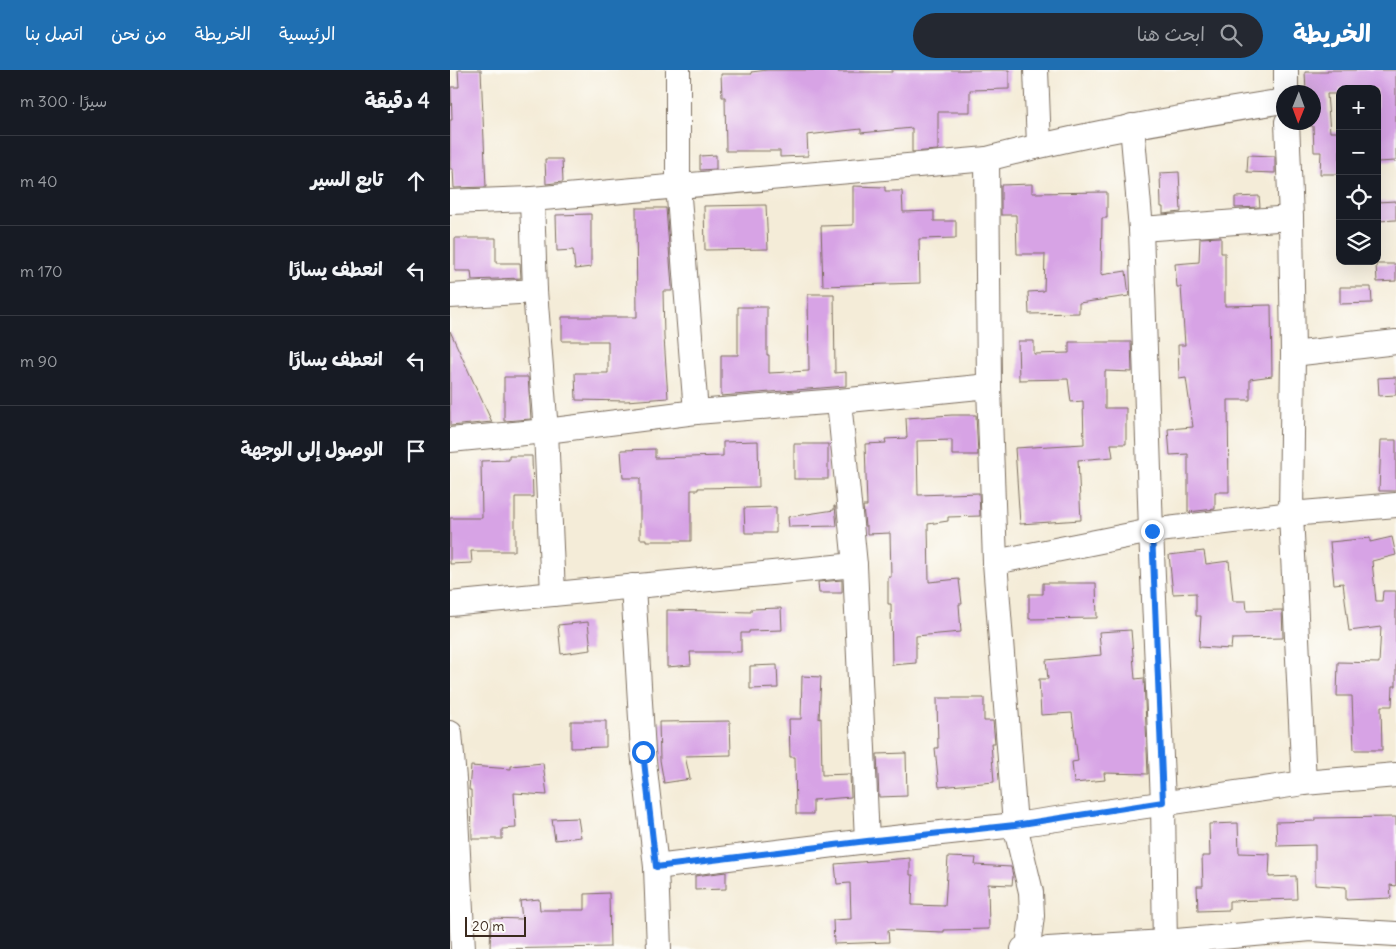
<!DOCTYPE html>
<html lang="ar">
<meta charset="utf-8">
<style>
:root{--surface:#171b24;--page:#242831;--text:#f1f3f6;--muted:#9ea1a6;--line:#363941;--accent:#1f6fb2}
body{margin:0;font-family:Delius,"Playpen Sans Arabic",sans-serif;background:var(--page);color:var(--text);direction:rtl}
.controls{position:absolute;right:15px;top:15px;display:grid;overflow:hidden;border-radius:10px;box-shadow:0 5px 20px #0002}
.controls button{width:45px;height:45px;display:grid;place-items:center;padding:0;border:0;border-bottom:1px solid var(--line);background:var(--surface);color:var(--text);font:25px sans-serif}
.compass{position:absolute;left:826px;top:15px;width:45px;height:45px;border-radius:50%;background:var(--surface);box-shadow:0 5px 20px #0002;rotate:181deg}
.scale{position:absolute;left:15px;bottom:12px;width:61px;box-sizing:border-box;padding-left:5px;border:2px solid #3b2a1e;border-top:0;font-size:14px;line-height:18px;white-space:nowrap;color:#3b2a1e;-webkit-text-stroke:4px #fdfcf7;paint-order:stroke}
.stop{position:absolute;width:15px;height:15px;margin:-11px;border:4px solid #1a73e8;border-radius:50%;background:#fff}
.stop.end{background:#1a73e8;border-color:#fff;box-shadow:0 1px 5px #0008}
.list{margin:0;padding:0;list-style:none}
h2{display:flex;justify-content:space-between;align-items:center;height:65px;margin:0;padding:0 20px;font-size:21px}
h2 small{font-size:16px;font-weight:400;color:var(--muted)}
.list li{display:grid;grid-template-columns:32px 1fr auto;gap:15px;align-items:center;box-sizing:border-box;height:90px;padding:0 20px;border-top:1px solid var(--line)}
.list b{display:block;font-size:19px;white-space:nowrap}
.list em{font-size:16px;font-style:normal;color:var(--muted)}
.icon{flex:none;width:28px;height:28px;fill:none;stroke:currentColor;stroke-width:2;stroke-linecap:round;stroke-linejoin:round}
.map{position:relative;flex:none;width:946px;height:879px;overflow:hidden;direction:ltr}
header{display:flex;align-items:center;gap:30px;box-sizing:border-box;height:70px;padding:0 25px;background:var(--accent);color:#fff}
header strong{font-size:24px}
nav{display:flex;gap:28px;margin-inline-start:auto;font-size:18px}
.search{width:350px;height:45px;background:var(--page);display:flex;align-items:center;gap:12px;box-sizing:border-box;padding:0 18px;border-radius:28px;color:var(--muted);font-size:19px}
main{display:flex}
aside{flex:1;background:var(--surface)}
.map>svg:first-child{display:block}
</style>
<header>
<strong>الخريطة</strong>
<div class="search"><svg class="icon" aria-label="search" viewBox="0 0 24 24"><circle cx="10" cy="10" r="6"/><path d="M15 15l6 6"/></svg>ابحث هنا</div>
<nav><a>الرئيسية</a><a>الخريطة</a><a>من نحن</a><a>اتصل بنا</a></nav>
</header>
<main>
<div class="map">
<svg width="946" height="879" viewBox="0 0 946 879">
<rect width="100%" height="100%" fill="#fdfcf7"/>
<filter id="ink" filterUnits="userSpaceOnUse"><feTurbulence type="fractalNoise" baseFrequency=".02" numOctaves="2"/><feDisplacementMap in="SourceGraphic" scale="10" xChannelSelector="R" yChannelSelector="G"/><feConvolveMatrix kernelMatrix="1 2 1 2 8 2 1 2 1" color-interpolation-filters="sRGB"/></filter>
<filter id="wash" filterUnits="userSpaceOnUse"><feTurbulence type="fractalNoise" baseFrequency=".0096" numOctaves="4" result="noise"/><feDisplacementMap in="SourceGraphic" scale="20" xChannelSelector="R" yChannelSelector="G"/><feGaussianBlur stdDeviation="1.12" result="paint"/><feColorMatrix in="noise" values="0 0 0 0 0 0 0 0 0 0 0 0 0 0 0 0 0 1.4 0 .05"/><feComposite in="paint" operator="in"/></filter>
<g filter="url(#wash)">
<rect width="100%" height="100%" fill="#f4ecd8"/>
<g id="blocks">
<!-- building -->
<g fill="#d7a3e5">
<path d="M8 0H31L36 117 4 118 3 99H0V50H2L1 17H9Z"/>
<path d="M317 0H388V2H442V0H559V19L520 20V42H488V80L462 82V58L411 63V59L357 65 358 86 330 87V81H276L275 27H272L271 4H302L301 2Z"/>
<path d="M877 0H946V91L927 92V19H890V24H877L880 62H890V104H870L871 82H864L863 56H857V52H864V22H856L855 2H877Z"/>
<path d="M266 85V99L250 100V86Z"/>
<path d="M798 85 825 86V103L797 102Z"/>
<path d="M95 89H112L113 112 96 114Z"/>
<path d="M729 102 731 142 713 144V137H711L710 103Z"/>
<path d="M582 114V123L657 122V148H652L651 205 676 201 679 226 629 233V243L579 244 578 222 594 221 595 184H567L566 145H551V115Z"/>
<path d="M403 116 435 117V121H452L453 142 484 141V151H506V168L469 169 470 213 373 216 371 156 403 155Z"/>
<path d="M809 126 810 137 785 138V127Z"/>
<path d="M946 131V150L927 151V132Z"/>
<path d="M316 135 318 179 255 180 254 136Z"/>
<path d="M186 138H216L222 217V221H213L214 267 218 328 176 331 126 330 125 303H158V271H112V247H187Z"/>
<path d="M141 144V197L125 199 123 180 107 181 106 145Z"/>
<path d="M771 167V183H775V236L821 235 822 306 800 309V330H778L779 422H765V439L738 442V384L720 385 718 359 743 357 736 308 729 309 728 275H735L731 217H727L725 194 749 192 750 168Z"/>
<path d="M5 168H46V193H70L71 208 22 210 21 201H5Z"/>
<path d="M926 194H946V211L927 212Z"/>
<path d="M890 217H921L922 233 890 234Z"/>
<path d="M358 224H384L385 303 396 302V316L271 326V285H288V237H317V285H319V303L359 301Z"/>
<path d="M0 261 42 352 0 356Z"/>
<path d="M568 271H584V284L619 283V272H681L682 302 655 301V338H676V374H661L663 387 628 390 631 450 570 454 565 378 634 374 633 331 621 332 618 309 569 310Z"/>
<path d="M54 307H78L81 349 54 351Z"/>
<path d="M946 307V325L929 326 928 308Z"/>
<path d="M502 345H526L528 385H502V370L467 371 468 425 529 423 530 446 498 447V451L478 454 479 512 509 509 512 534H509L511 562 466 566V593L442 595 441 534H438V507H441L440 463 417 464V456H415L413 436H417L415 374 436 373 435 369 457 368 456 348Z"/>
<path d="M931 370H946V421H929Z"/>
<path d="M308 371 309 417 248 418V420H241V471H196V469H190V408H173L171 380 205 379V388L273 386V372Z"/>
<rect x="344" y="374" width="34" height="35"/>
<path d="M59 386H82L83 427H65V481H21L22 493 0 494V448H32L31 391 59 390Z"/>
<path d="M384 436H385L387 456 339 457 338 447 384 440Z"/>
<path d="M326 437V463H295L294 438Z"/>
<path d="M942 467 946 485 922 491 926 531H932L933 521H946V616H943L942 636H931L932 680H904L902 626H887L888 592 929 593 931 557 899 561 893 513 884 514 880 472 920 468V472Z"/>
<path d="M754 481 756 494 779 491 783 531H796L797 541 832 540 833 568 782 569 781 579 749 577 751 546H746V523L723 524 719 485Z"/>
<path d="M392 510V523H369L368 512Z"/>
<path d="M593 513H646L647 548 579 549V524H593Z"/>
<path d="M331 538 332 560 299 561V563H291V582H240L241 595 217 597V540L301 542V539Z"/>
<path d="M138 552 141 580 111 584 108 555Z"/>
<path d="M681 560 685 609 694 608 698 704 654 703 655 710 624 713 622 692 628 691 622 643 591 645 589 609H598L596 590 651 585 649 562Z"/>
<path d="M327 595 328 618 300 619V596Z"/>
<path d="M352 606 371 607 369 649 371 648 372 705 400 704 401 727 363 730V744H346L345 687H340L339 649H351Z"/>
<path d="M487 628H534V651H543L545 673H541L544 712 489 717 485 678H488Z"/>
<path d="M121 651H156V677L121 678Z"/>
<path d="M280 651 281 685 235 686 240 709 214 713 210 690 209 652Z"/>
<path d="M456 683 457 726 429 727 427 684Z"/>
<path d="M93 693 97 725 64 723 66 758 52 759V769H22L21 720H19L21 696 61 699V696Z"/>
<path d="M946 747V816L940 815 941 828 896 830V817L865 815V775L827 776 826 752 865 751V748Z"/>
<path d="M128 748 131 767 105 770 102 749Z"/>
<path d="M788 753 789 783 820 784 819 807 846 806 847 829 779 831V840L748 841 747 816H753L752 786H760L759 754Z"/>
<path d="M498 787 526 788 525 795 561 797 563 806 562 815 538 814 539 859 494 860V862L438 860 439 872 384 874 383 850 401 849 400 813 387 814 385 794 460 788V805H463L462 835 495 836Z"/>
<path d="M276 802V819L245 820V806Z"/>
<path d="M159 823 160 877 40 879 41 848 72 849 70 831 89 829 90 840H135V824Z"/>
</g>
</g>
</g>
<g filter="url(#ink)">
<use href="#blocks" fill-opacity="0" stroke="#7c6e5f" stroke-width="1"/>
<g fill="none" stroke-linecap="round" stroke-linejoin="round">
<!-- street casing -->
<g stroke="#7c6e5f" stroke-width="26">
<g id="street">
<path d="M228 0V115L246 342"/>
<path d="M586 0 589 75"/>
<path d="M836 22V0"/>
<path d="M837 52 841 148 843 284 841 444 854 713"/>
<path d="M682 56 691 159 701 461 713 732 715 879"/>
<path d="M537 89 539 316 545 492 565 755 581 822 582 846 578 877 573 879"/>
<path d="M82 129 85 221 96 361 103 524"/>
<path d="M0 132 82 129 537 89C635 63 734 47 834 31"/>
<path d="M691 159 841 148"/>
<path d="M0 226 85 221"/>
<path d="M843 284 946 272"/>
<path d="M389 331 405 495 417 771"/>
<path d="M0 370 96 361 246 342 389 331 539 316"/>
<path d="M545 492 701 461 841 444 946 435"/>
<path d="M183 516 193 682 206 797 209 879"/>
<path d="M0 534 405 495"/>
<path d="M0 663 4 709 13 879"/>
<path d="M206 797 417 771 565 755 854 713 946 705"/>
<path d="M598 879 715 872 861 859 946 864"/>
</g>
</g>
<!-- street -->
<use href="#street" stroke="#fff" stroke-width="24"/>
</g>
</g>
<g fill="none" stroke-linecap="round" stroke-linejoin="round" filter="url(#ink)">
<!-- route -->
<path stroke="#1a73e8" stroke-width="6" d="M193 682 206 797 417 771 565 755 713 732 702 461"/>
</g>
</svg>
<div class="controls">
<button>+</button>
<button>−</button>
<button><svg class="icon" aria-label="locate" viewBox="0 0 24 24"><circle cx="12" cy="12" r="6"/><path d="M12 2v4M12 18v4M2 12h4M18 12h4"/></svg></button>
<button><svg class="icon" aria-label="layers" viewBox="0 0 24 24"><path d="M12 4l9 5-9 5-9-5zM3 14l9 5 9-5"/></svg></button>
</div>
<svg class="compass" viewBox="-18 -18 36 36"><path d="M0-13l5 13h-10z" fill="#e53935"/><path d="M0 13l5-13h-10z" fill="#9ea1a6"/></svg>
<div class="scale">20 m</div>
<div class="stop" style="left:193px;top:682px"></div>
<div class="stop end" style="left:702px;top:461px"></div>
</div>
<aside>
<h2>4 دقيقة<small>سيرًا · 300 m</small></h2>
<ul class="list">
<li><svg class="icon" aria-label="ahead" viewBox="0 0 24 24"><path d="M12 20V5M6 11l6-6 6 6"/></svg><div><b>تابع السير</b></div><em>40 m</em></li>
<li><svg class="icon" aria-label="left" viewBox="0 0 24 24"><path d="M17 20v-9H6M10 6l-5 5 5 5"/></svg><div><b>انعطف يسارًا</b></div><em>170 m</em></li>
<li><svg class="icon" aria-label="left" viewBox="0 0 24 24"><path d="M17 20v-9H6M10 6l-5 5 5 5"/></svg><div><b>انعطف يسارًا</b></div><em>90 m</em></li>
<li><svg class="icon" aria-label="arrive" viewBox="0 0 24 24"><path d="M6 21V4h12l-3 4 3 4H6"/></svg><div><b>الوصول إلى الوجهة</b></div></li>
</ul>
</aside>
</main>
